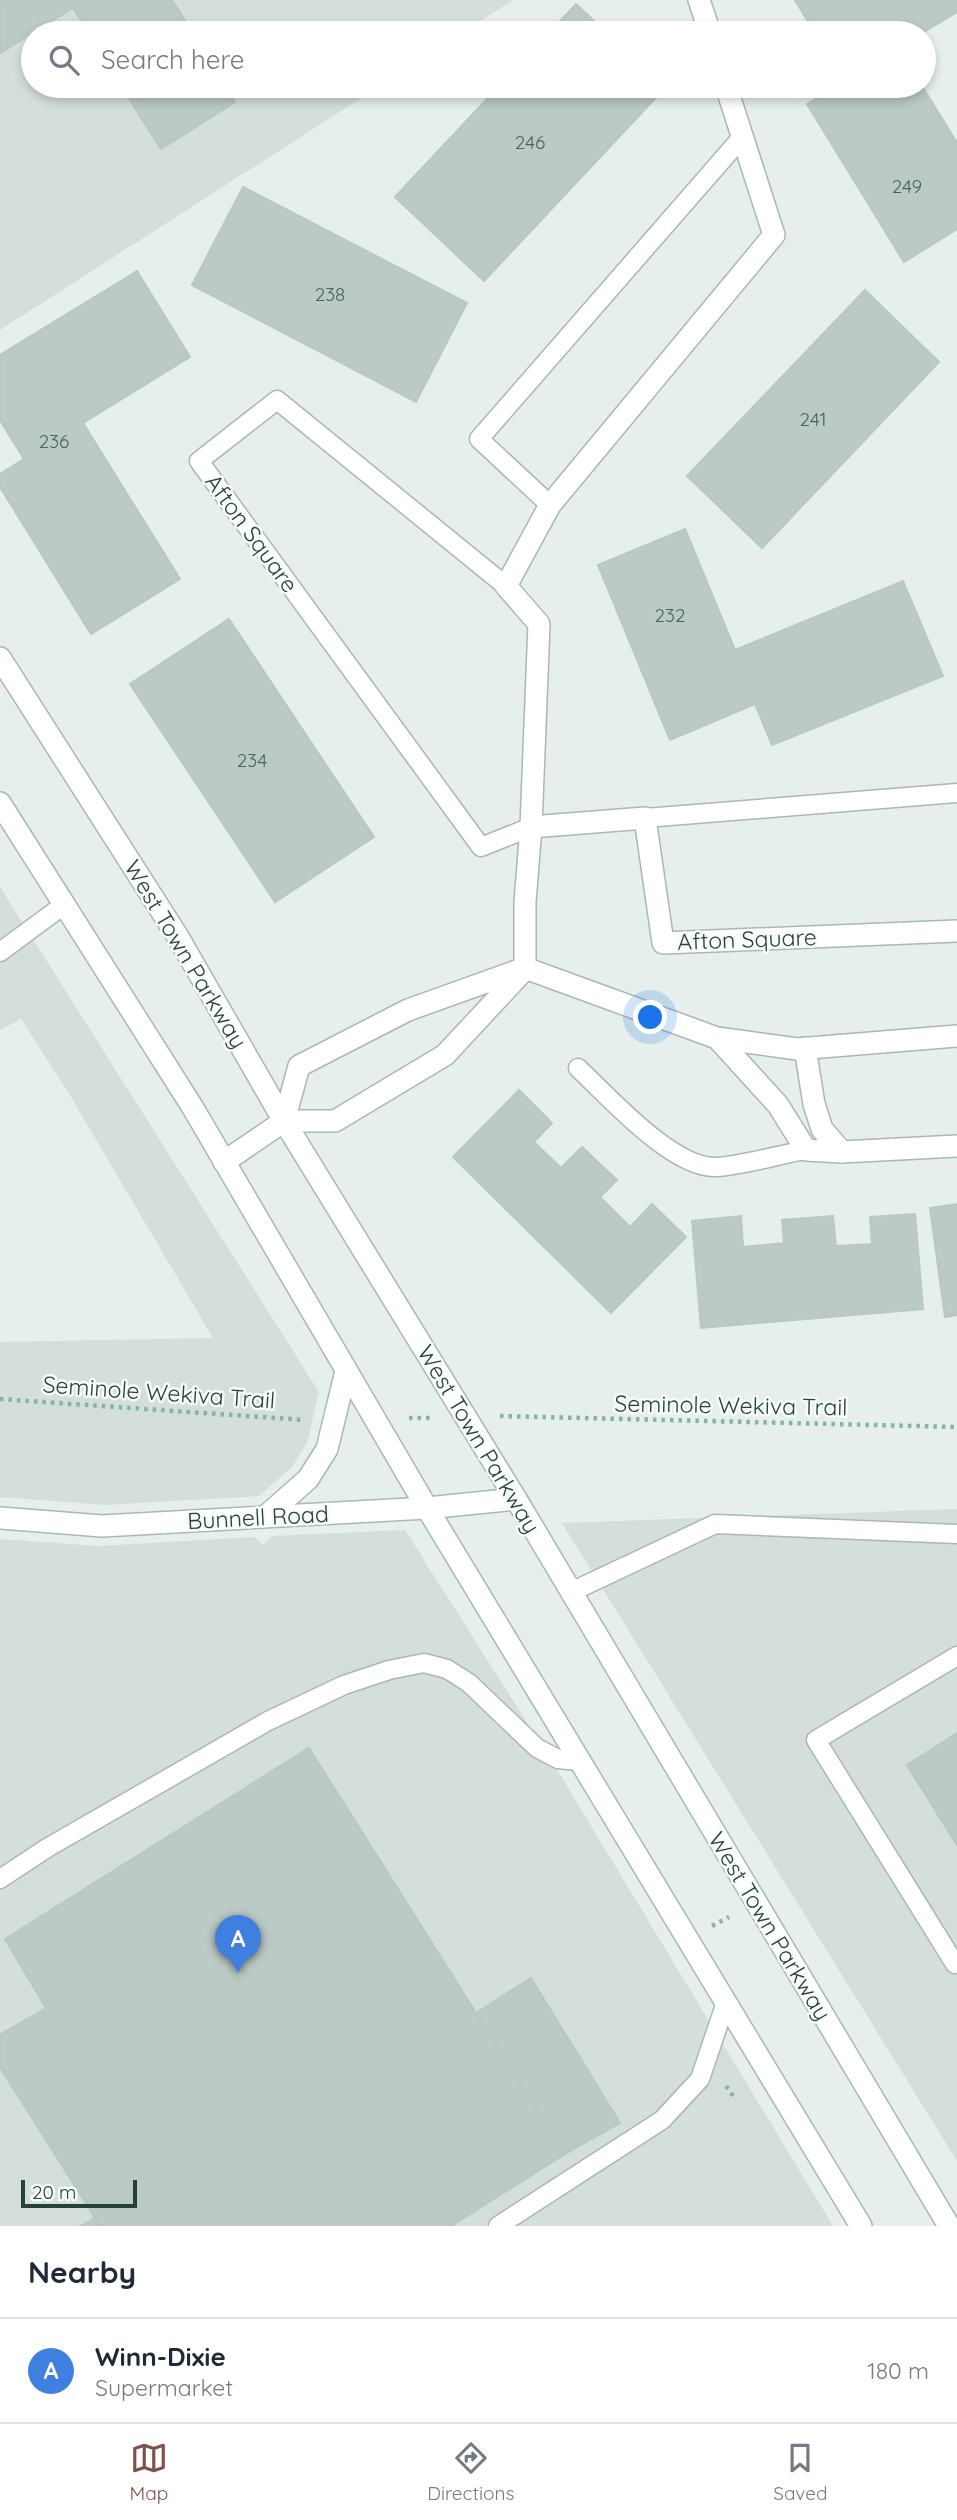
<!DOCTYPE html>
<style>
:root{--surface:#fff;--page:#f6f6f7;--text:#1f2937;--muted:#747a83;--line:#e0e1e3;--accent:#7f5249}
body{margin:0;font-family:Quicksand,sans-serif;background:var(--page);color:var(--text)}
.scale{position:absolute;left:21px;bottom:18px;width:116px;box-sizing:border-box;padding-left:7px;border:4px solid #24423a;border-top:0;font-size:19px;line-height:24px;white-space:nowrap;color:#24423a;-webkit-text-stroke:5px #f7fbf9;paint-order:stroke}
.you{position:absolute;left:651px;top:1018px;width:24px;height:24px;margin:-18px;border:5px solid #fff;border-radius:50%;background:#1a73e8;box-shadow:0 0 0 10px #1a73e833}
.badge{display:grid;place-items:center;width:46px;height:46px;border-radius:50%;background:var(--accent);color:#fff;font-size:23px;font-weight:700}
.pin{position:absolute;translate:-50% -58px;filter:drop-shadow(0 2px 4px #0008)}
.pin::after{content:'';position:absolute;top:37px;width:24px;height:21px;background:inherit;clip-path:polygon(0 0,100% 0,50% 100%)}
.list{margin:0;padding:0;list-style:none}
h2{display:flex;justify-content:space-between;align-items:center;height:91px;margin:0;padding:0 28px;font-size:30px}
h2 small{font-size:23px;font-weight:400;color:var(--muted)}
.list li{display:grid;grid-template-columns:46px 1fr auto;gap:21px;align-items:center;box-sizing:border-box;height:105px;padding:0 28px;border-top:2px solid var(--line)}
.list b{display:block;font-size:26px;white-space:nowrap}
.list p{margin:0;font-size:23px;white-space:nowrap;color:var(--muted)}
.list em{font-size:23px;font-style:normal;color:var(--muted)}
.icon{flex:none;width:38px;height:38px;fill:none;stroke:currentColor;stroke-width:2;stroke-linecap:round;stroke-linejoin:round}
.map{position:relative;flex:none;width:957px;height:2226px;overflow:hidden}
.search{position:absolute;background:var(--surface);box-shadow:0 4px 10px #0003;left:21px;right:21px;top:21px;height:77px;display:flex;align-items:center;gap:18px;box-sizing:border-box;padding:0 24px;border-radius:38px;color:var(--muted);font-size:26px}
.sheet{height:196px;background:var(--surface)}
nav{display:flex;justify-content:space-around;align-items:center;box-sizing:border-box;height:98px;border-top:2px solid var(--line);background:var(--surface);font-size:19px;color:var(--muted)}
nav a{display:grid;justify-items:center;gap:4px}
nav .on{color:var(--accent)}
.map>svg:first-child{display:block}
</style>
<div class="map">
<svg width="957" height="2226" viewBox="0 0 957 2226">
<rect width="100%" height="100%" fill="#e6efeb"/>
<!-- built -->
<g fill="#d4dfda">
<path d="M0 0H513L461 33H33V86H380L0 330Z"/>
<path d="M0 887 319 1392 307 1443 292 1467 259 1496 105 1505 0 1497V1342L213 1338 65 1087 21 1019 0 1030Z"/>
<path d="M957 1509V2161L562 1523Z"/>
<path d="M405 1530 559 1773 833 2226H0V1539L98 1546 255 1537 263 1545 273 1536Z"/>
</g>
<!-- building -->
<g fill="#bbcac4" stroke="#b8c9c2" stroke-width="2">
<path d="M0 0H172L193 33H89L73 8 0 53Z"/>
<path d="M795 0H957V12L922 33H815Z"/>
<path d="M576 4 607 33H549Z"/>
<path d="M121 86H225L235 102 161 149Z"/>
<path d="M499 86H663L665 88 484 281 395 197Z"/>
<path d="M837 86H922L957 143V229L904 262 807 104Z"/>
<path d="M243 187 467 303 416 402 192 285Z"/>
<path d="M137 271 190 357 83 423 180 579 91 634 0 487V474L24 459 0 420V355Z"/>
<path d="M865 290 939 362 762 548 687 476Z"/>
<path d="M685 529 735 650 903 581 943 676 772 745 755 704 670 740 598 565Z"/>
<path d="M229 619 374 837 275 902 130 684Z"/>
<path d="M519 1090 552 1123 534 1142 561 1168 582 1147 617 1180 600 1197 630 1227 652 1204 686 1237 611 1313 453 1157Z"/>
<path d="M957 1204V1315L945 1317 930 1208Z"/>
<path d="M915 1214 923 1309 701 1328 692 1221 741 1216 743 1247 784 1243 782 1220 833 1216 836 1246 872 1244 870 1217Z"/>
<path d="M957 1733V1845L907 1765Z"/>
<path d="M309 1748 565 2154 451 2226H100L0 2067V2035L46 2008 5 1939Z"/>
<path d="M531 1978 620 2123 565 2154 476 2013Z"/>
<path d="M95 2218 100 2226H81Z"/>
</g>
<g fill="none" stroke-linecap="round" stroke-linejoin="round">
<!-- service casing -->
<g stroke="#a8b8b2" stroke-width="21">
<g id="service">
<path d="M550 505 479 439 743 136"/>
<path d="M506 586 277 400 199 461 481 847 531 827"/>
<path d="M645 818 957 793"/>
<path d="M0 952 65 904"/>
<path d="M578 1068C609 1097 673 1169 716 1167 745 1165 777 1155 806 1150"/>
<path d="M571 1592 715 1524 957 1534"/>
<path d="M957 1656 816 1740 955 1964 957 1963"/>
<path d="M0 1879 47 1848 268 1721 344 1685 389 1670 424 1663 447 1669 469 1683 537 1748 558 1759 579 1761"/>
<path d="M498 2226 662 2120 700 2079 726 2002"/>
</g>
</g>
<!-- minor casing -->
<g stroke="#a8b8b2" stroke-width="24">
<g id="minor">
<path d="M699 0 710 33"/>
<path d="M531 827 645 818 663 943 957 931"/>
<path d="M525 968V902L531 827 539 624 506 586 550 505 774 235 726 86"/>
<path d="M717 1038 778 1105 806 1150 842 1152 957 1146"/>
<path d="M805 1048 814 1104 822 1129 842 1152"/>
<path d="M284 1121 299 1066 408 1010 525 968 717 1038 797 1049 957 1036"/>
<path d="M224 1162 284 1121H335L445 1055 524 970"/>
</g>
</g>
<!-- tertiary casing -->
<g stroke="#a8b8b2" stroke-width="24">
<g id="tertiary">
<path d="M0 658 178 937 284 1121 516 1499"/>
<path d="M0 803 193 1108 427 1508"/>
</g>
</g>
<!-- secondary casing -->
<g stroke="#a4bbb3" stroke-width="24">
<g id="secondary">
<path d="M427 1508 861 2226"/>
<path d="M266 1516 308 1479 327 1449 346 1371"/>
<path d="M0 1518 102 1526 427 1508 516 1499 949 2226"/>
</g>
</g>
<!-- path -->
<g stroke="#86b3a5" stroke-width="4.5" stroke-dasharray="3.5 5" stroke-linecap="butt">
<path d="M0 1399 305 1420"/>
<path d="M500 1416 957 1427"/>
<path d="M409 1418H431"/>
<path d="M712 1926 729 1917"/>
<path d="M726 2086 736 2100"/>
</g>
<!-- service -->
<use href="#service" stroke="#fff" stroke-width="18"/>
<!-- minor -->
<use href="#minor" stroke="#fff" stroke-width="21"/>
<!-- tertiary -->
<use href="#tertiary" stroke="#fff" stroke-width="21"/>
<!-- secondary -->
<use href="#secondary" stroke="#fff" stroke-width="21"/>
</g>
<g text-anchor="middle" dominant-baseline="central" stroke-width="5" stroke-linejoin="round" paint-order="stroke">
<!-- number labels -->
<g font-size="19" fill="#4a645c">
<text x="530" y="142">246</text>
<text x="907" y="186">249</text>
<text x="330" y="294">238</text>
<text x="813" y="419">241</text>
<text x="54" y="441">236</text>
<text x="670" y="615">232</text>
<text x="252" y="760">234</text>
</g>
<!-- street labels -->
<g font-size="23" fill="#24423a" stroke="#f7fbf9">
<text transform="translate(252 533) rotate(54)">Afton Square</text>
<text transform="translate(747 939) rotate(-2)">Afton Square</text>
<text transform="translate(186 954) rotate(59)">West Town Parkway</text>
<text transform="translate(159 1392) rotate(4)">Seminole Wekiva Trail</text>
<text transform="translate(731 1405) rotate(1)">Seminole Wekiva Trail</text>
<text transform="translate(479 1439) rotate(59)">West Town Parkway</text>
<text transform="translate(258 1517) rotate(-3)">Bunnell Road</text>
<text transform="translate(770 1926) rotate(59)">West Town Parkway</text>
</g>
</g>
</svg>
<div class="scale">20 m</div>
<div class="you"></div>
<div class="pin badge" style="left:238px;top:1973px;background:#3f7fe0">A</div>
<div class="search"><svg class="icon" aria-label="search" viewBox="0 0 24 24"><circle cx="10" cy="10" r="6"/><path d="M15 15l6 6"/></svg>Search here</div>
</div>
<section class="sheet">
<h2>Nearby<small></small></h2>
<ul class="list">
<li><span class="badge" style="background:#3f7fe0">A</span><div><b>Winn-Dixie</b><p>Supermarket</p></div><em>180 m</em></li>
</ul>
</section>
<nav>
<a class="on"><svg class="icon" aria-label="map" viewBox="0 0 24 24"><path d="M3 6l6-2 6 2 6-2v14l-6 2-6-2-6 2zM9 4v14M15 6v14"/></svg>Map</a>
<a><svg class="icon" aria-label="directions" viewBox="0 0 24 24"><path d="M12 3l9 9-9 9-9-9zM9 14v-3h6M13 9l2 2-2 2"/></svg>Directions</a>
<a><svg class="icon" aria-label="saved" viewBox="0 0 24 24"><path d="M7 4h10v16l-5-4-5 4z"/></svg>Saved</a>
</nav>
